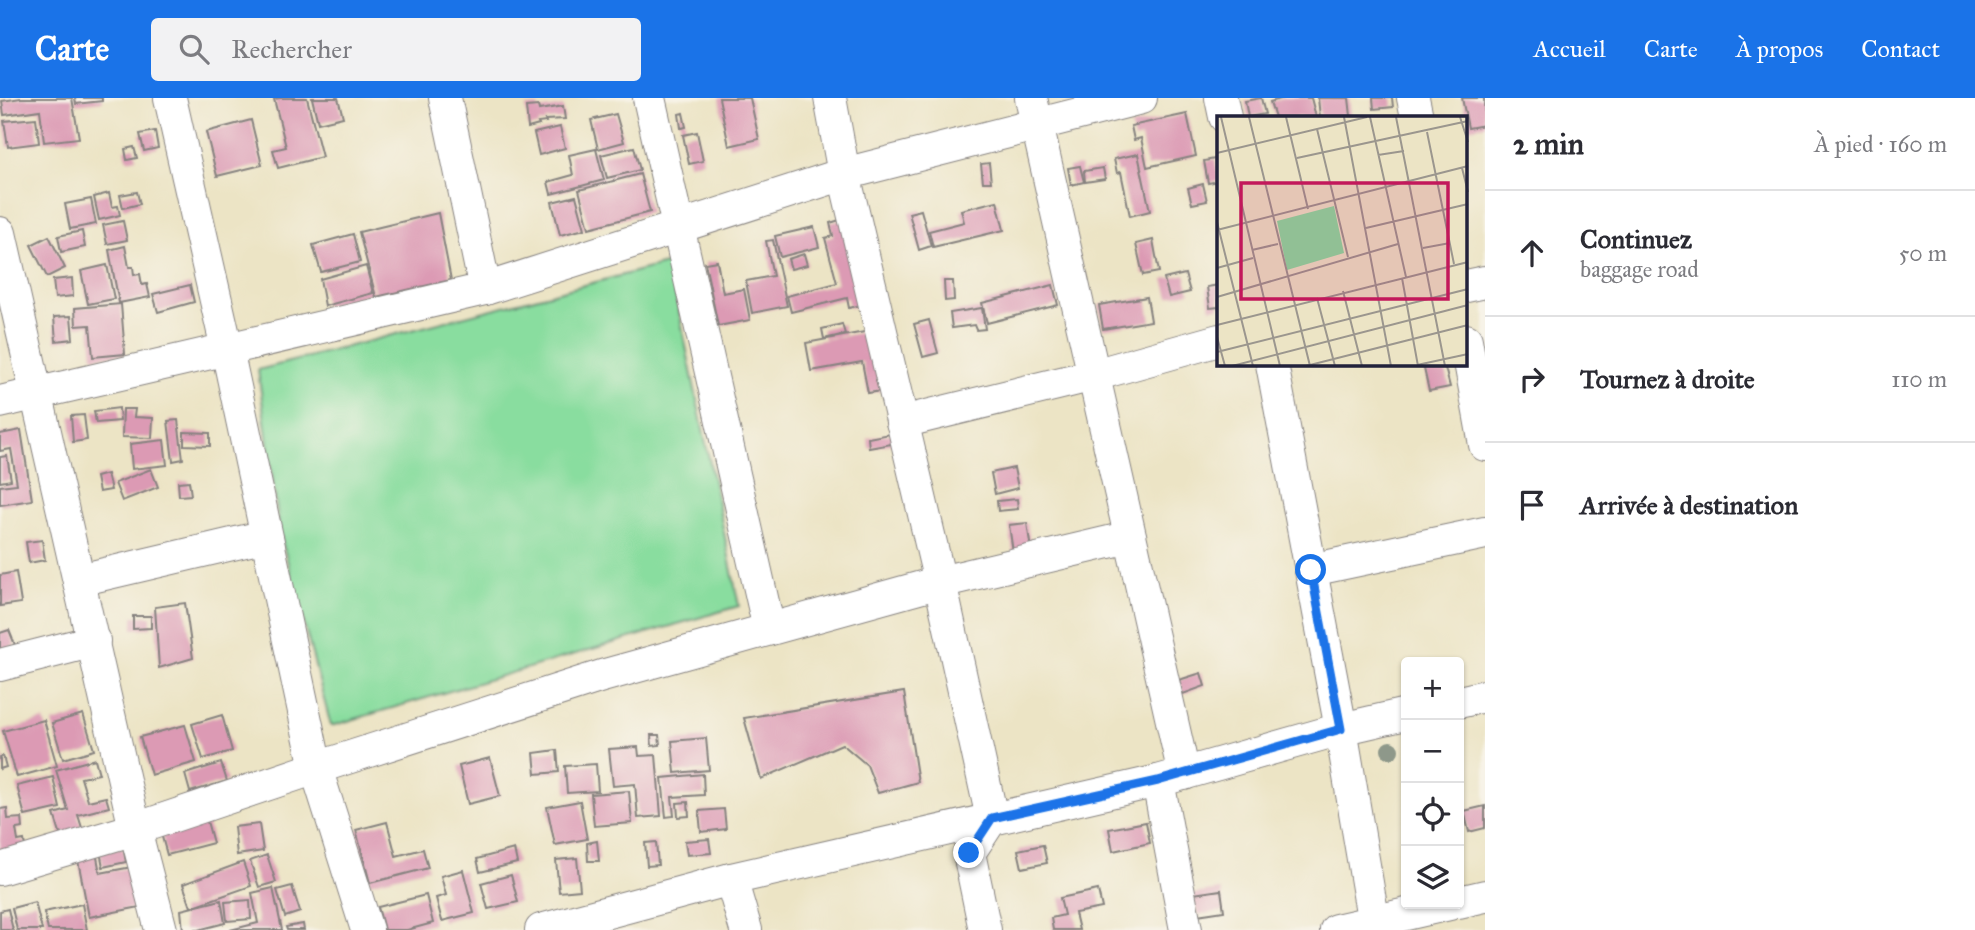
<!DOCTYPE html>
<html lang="fr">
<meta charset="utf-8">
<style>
:root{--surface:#fff;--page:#f2f2f3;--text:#2b2b33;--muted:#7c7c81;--line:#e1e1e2;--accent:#1a73e8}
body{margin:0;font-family:"IM FELL Great Primer",serif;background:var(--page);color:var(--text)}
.controls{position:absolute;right:21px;bottom:21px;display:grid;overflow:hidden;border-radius:7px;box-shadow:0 2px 5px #0004}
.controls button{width:63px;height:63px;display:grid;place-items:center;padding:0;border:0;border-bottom:2px solid var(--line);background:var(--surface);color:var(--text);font:35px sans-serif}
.stop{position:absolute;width:21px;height:21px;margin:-16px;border:5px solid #1a73e8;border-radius:50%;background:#fff}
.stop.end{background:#1a73e8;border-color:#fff;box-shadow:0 2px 7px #0008}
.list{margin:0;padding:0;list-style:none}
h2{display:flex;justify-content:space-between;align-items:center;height:91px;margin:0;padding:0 28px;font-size:30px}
h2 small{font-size:23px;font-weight:400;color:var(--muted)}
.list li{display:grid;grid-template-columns:46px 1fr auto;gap:21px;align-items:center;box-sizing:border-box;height:126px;padding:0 28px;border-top:2px solid var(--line)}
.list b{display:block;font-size:26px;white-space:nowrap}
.list p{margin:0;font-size:23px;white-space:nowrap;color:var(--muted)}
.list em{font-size:23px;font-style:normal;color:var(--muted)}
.icon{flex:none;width:38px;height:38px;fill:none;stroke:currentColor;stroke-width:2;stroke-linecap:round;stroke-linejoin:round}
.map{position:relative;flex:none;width:1485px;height:832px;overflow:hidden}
header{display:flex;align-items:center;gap:42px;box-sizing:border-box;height:98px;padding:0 35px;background:var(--accent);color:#fff}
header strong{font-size:33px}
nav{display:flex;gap:38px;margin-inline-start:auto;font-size:24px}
.search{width:490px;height:63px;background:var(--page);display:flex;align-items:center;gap:18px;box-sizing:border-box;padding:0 24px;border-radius:7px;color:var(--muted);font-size:26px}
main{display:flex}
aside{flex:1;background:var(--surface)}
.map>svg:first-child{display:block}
</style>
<header>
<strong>Carte</strong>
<div class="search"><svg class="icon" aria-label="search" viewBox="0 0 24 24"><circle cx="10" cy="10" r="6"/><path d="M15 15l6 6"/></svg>Rechercher</div>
<nav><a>Accueil</a><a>Carte</a><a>À propos</a><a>Contact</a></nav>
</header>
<main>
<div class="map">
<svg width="1485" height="832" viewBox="0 0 1485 832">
<rect width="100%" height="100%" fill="#f7f3e8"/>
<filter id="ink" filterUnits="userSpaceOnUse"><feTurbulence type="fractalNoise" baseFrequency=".0143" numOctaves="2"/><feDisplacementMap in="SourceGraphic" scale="14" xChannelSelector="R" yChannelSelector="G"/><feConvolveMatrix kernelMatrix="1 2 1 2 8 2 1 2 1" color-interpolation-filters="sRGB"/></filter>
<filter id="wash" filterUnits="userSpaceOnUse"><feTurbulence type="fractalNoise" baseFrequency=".00686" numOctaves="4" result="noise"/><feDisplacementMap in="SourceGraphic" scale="28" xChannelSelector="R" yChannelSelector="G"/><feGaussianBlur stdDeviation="1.57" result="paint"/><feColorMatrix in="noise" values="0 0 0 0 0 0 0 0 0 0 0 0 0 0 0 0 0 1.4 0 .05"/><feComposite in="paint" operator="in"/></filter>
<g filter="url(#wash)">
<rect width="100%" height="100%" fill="#ece4c5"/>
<!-- green -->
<path fill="#89dd9f" stroke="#56806d" stroke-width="2" d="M669 165 739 508 331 628 280 435 258 272Z"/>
<g id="blocks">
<!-- building -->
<g fill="#dc9ab4">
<path d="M21 0H72L79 40 44 44 40 12 4 17 2 3Z"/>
<path d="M75 0H102V3L76 6Z"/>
<path d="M280 0H307L322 59 278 70 273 52 286 49 274 1Z"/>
<path d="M312 0H338L343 19 318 25Z"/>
<path d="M719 0H750L759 41 729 48Z"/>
<path d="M1261 0 1265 16 1248 19 1245 3Z"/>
<path d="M1284 0H1311L1316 19H1275L1270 4Z"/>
<path d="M1318 0H1349L1351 18 1320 19Z"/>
<path d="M1373 0H1392L1393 9 1374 11Z"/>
<path d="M1462 0H1484L1485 27 1468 30Z"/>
<path d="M538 8 539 12 563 8 565 21 545 22 546 24 538 25 539 27 528 30 526 9Z"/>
<path d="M683 15 686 29 681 30 679 16Z"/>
<path d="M616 16 624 44 598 51 591 22Z"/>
<path d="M1187 16 1196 58 1147 69 1141 40 1134 42 1131 28Z"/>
<path d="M36 20 39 45 8 49 4 23Z"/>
<path d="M251 22 262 67 217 78 206 34Z"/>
<path d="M560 29 565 50 539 57 534 35Z"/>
<path d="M155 33 158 50 144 53 140 36Z"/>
<path d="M697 34 703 63 689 66 683 37Z"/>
<path d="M134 49 137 60 127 62 125 51Z"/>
<path d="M634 49 640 72 607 80 601 57Z"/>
<path d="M596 51 604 82 551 96 548 84 573 77 569 57Z"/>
<path d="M1138 56 1150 113 1130 118 1121 74 1117 75 1114 61Z"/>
<path d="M1215 61 1219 83 1208 85 1204 63Z"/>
<path d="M989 65 991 84H983L981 66Z"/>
<path d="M1080 68 1084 84 1071 87 1068 70Z"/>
<path d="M1103 70 1105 81 1085 84 1084 73Z"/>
<path d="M640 76 650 114 589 130 579 92Z"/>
<path d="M1203 86 1207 103 1192 106 1188 90Z"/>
<path d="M137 94 140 106 123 110 120 97Z"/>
<path d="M109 95 112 109 118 108 120 117 99 122 94 99Z"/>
<path d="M576 98 585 131 560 137 552 104Z"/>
<path d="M91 101 96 126 70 131 65 106Z"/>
<path d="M997 103 1004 132 933 149 929 133 964 124 961 112Z"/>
<path d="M921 112 931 148 919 152 909 115Z"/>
<path d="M438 115 451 182 376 199 359 134Z"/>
<path d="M843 121 865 206 849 210 847 200 791 214 787 198 837 185 825 140 833 138 830 125Z"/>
<path d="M123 123 127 142 107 146 103 127Z"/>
<path d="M814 129 819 149 780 159 775 138Z"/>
<path d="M82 133 85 149 61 154 58 138Z"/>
<path d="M353 136 360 164 321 174 313 147Z"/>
<path d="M49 138 65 170 47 179 31 147Z"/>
<path d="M773 142 787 208 752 215 746 183 773 178 766 143Z"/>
<path d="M1153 142 1159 174 1143 177 1136 146Z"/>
<path d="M125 148 129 169H133L134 177 140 176 142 187 147 186 150 199 119 205 109 152Z"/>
<path d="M804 156 807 167 791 171 788 161Z"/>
<path d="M717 163 723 195 744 191 750 222 718 228 705 165Z"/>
<path d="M107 167 114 201 88 206 81 173Z"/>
<path d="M366 168 373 195 325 208 320 181Z"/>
<path d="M1185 176 1190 194 1169 199 1164 181Z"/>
<path d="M72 180 73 198 55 200 53 182Z"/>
<path d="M944 183H953L954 202 945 203Z"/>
<path d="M190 187 194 204 158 214 153 196Z"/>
<path d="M1053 187 1058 207 987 225 982 205Z"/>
<path d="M1219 187V209L1210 210 1207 189Z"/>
<path d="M1147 199 1151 223 1103 231 1099 207Z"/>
<path d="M121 206 125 256 93 259 90 227 76 228 75 210Z"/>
<path d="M982 210 985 231 976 232 974 227 952 230 950 215Z"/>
<path d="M71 218 73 241 56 243 54 219Z"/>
<path d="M929 222 938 255 923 259 914 226Z"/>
<path d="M842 226 845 236 824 241 822 231Z"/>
<path d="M870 233 881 293 868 295 862 264 811 273 806 245Z"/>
<path d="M1423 266H1444L1450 289 1429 293Z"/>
<path d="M119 310 120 323 96 325 94 313Z"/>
<path d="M123 311H135L134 319 153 320 152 340 122 339Z"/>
<path d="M84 317 87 342 73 344 71 318Z"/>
<path d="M178 322 183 361 173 363 168 323Z"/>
<path d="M21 332 32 402 0 407V388L17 386 11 351 0 353V336Z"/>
<path d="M184 334 210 335V348L184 347Z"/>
<path d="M895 335 897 345 869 350 868 340Z"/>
<path d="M164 342 167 367 132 371 130 346Z"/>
<path d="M7 358 11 382 0 384V359Z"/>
<path d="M1014 370 1018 390 995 396 991 375Z"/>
<path d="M151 371 158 389 122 403 115 385Z"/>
<path d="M107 376 111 392 99 394 96 379Z"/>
<path d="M189 383 191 397 179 398 178 384Z"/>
<path d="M1017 401 1018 411 998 413 997 403Z"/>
<path d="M1027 425 1032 458 1014 461 1009 427Z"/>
<path d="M42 442 45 462 29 465 26 444Z"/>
<path d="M16 474 21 505 0 508V477Z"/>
<path d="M185 505 193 560 159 570 155 509Z"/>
<path d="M133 518H151V530L133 531Z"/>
<path d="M9 532 15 547 0 552V535Z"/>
<path d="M1201 575 1205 588 1183 596 1179 582Z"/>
<path d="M904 594 918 684 878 695 867 667 842 646 761 681 744 620Z"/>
<path d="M83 616 94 652 63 661 52 625Z"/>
<path d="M222 617 232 653 203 661 192 626Z"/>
<path d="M44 622 57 668 17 679 3 633Z"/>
<path d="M185 627 196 664 151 677 140 639Z"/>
<path d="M651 637H659L660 647 652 648Z"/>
<path d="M706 640 709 672 675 675 672 643Z"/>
<path d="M638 649 639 658 656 657 661 718 638 720 635 686 613 688 609 651Z"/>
<path d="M557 652 559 674 536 676 534 655Z"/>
<path d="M3 658 6 669 0 671V659Z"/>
<path d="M490 660 500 698 468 706 459 668Z"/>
<path d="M95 661 99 676 81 680 88 703 106 699 109 709 78 717 83 733 61 739 54 716 68 712 56 672Z"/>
<path d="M221 665 227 683 190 694 185 676Z"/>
<path d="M596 666 598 693 567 695 565 668Z"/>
<path d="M703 676 704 697 672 699 674 718 666 719 662 680Z"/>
<path d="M53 679 60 710 25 718 17 688Z"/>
<path d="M629 693 632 725 594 728 591 696Z"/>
<path d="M580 703 587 741 555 747 547 709Z"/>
<path d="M688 704 689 718 678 719 677 705Z"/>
<path d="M1485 708V730L1469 734 1464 713Z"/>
<path d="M7 710 8 721 22 720 23 730 16 731 18 743 24 742 26 756 0 759V711Z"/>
<path d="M724 711 726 731 701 734 699 713Z"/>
<path d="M205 716 213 745 167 757 159 728Z"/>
<path d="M387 724 396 758 423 751 428 770 370 785 356 732Z"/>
<path d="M1146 724 1150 745 1113 753 1109 731Z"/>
<path d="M259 726 263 753 237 757 234 729Z"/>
<path d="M709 741 711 755 687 757 685 743Z"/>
<path d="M597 743 599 763H588L587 745Z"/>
<path d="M656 744 658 767 647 768 645 745Z"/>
<path d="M1043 747 1047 765 1022 770 1018 752Z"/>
<path d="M123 749 126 764 103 769 100 753Z"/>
<path d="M514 751 517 765 480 774 477 761Z"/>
<path d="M96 754 100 775 132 769 140 809 89 819 77 757Z"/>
<path d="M267 757 276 784 259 789 250 763Z"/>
<path d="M577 760 580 792 559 794 556 762Z"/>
<path d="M243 764 251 788 191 809 183 786Z"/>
<path d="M463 772 474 815 442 823 436 800 446 797 441 778Z"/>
<path d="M511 777 518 804 488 811 481 785Z"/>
<path d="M292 788 300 814 285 819 277 792Z"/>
<path d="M273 790 282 832H230L258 825 252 795Z"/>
<path d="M1098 792 1102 810 1075 815 1079 832H1053L1051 820 1064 817 1060 800Z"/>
<path d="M1221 792 1224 813 1197 817 1193 796Z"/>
<path d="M426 797 433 825 407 832H384L378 809Z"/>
<path d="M221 802 225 825 198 832H183L181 812Z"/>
<path d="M250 802 251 821 227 823 225 804Z"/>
<path d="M35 804 42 832H17L12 810Z"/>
<path d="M82 806 87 832H48L44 814Z"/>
<path d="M8 811 13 832H0V813Z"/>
<path d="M303 826 304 832H287L286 829Z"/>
</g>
</g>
</g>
<g filter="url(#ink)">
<use href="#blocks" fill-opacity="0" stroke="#878380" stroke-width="2"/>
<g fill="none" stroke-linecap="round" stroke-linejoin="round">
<!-- minor casing -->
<g stroke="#878380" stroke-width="34">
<g id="minor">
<path d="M170 0 227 251 316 670 367 832"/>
<path d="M445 0 485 191"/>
<path d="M649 0 769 531"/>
<path d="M830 0 844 76 940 484 992 720 969 755 985 832"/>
<path d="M1031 0 1184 676"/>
<path d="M1221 0 1225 19"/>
<path d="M1413 0 1417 19"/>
<path d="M0 135 135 731 161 832"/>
<path d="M1466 188 1485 184"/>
<path d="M1466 242 1485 347"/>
<path d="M1272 266 1341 631 1375 832"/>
<path d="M0 304 485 191 844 76 1141 0"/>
<path d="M902 324 1094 277 1219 242"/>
<path d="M1311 472 1485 435"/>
<path d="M79 482 266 438"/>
<path d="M0 567 94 543"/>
<path d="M1459 604 1485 598"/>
<path d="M1158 683 1186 832"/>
<path d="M0 771 135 731 316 670 602 578 940 484 1130 439"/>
<path d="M731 781 746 832"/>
<path d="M1459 804 1485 798"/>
<path d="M541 832 731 781 1158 683 1341 631 1406 616"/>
<path d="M1336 832 1450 806"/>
</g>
</g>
<!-- minor -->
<use href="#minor" stroke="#fff" stroke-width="32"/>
</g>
<!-- trees -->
<circle fill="#8e988a" cx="1390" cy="652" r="9"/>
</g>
<g fill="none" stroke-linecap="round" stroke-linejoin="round" filter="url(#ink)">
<!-- route -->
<path stroke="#1a73e8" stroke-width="9" d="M969 755 992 720 1158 683 1341 631 1311 472"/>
</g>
<!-- overview -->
<g transform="translate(1217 18)">
<rect width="250" height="250" fill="#ece4c5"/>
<path d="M117 90 127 137 70 154 60 105Z" fill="#89dd9f"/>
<path fill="none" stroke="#9b968e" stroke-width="2" d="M4 1 63 250M32 1 93 250M69 1 91 93M127 1 174 250M153 1 189 161M179 1 228 250M243 1 251 26M100 13 131 141M210 16 237 148M0 37 150 1M161 39 187 35M80 42 251 5M245 52 251 76M0 106 36 250M149 112 251 88M0 114 251 50M206 132 233 127M35 134 61 128M0 152 36 142M185 162 201 250M126 175 145 250M0 181 181 128M100 182 118 250M0 209 251 146M0 221 8 250M0 236 251 173M200 249 251 238M15 250 251 189M89 250 251 209"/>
<path fill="#c2185b" fill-opacity="0.15" stroke="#c2185b" stroke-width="3.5" d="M24 67H231V183H24Z"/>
<rect width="250" height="250" fill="none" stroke="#22223b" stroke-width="3.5"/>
</g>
</svg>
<div class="controls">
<button>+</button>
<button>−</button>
<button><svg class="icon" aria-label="locate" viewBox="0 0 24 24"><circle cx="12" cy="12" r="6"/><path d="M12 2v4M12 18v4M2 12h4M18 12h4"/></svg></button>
<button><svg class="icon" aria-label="layers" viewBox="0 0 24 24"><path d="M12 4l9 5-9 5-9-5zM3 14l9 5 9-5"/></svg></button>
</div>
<div class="stop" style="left:1311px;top:472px"></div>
<div class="stop end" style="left:969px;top:755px"></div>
</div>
<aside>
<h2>2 min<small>À pied · 160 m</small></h2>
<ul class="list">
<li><svg class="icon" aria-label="ahead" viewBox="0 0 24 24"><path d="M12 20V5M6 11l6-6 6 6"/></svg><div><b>Continuez</b><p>baggage road</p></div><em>50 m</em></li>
<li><svg class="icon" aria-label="right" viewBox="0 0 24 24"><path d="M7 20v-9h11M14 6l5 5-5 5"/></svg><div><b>Tournez à droite</b></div><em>110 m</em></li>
<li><svg class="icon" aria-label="arrive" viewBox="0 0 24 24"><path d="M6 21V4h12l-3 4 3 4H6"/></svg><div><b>Arrivée à destination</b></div></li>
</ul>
</aside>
</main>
